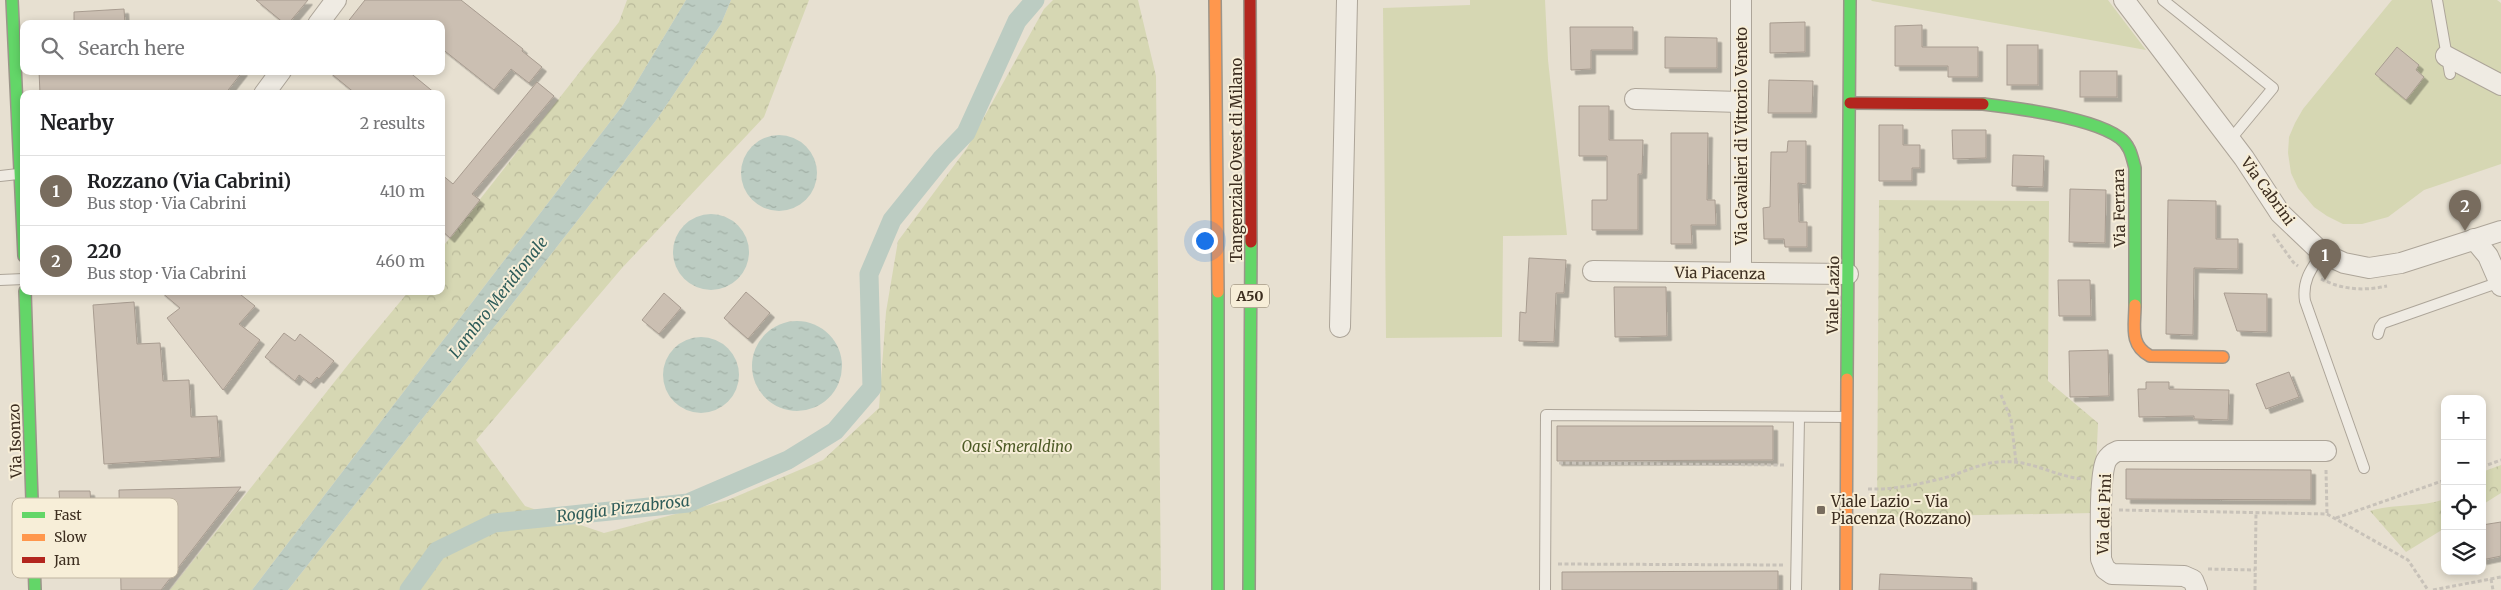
<!DOCTYPE html>
<meta charset="utf-8">
<style>
:root{--surface:#fff;--page:#f2f2f2;--text:#202124;--muted:#757577;--line:#e0e0e0;--accent:#786c5e}
body{margin:0;font-family:Merriweather,serif;background:var(--page);color:var(--text)}
.controls{position:absolute;right:15px;bottom:15px;display:grid;overflow:hidden;border-radius:10px;box-shadow:0 2px 8px #0003}
.controls button{width:45px;height:45px;display:grid;place-items:center;padding:0;border:0;border-bottom:1px solid var(--line);background:var(--surface);color:var(--text);font:25px sans-serif}
.you{position:absolute;left:1204px;top:240px;width:18px;height:18px;margin:-12px;border:4px solid #fff;border-radius:50%;background:#1a73e8;box-shadow:0 0 0 8px #1a73e833}
.badge{display:grid;place-items:center;width:32px;height:32px;border-radius:50%;background:var(--accent);color:#fff;font-size:16px;font-weight:700}
.pin{position:absolute;translate:-50% -41px;filter:drop-shadow(0 1px 2px #0008)}
.pin::after{content:'';position:absolute;top:26px;width:18px;height:15px;background:inherit;clip-path:polygon(0 0,100% 0,50% 100%)}
.list{margin:0;padding:0;list-style:none}
h2{display:flex;justify-content:space-between;align-items:center;height:65px;margin:0;padding:0 20px;font-size:21px}
h2 small{font-size:16px;font-weight:400;color:var(--muted)}
.list li{display:grid;grid-template-columns:32px 1fr auto;gap:15px;align-items:center;box-sizing:border-box;height:70px;padding:0 20px;border-top:1px solid var(--line)}
.list b{display:block;font-size:19px;white-space:nowrap}
.list p{margin:0;font-size:16px;white-space:nowrap;color:var(--muted)}
.list em{font-size:16px;font-style:normal;color:var(--muted)}
.icon{flex:none;width:28px;height:28px;fill:none;stroke:currentColor;stroke-width:2;stroke-linecap:round;stroke-linejoin:round}
.map{position:relative;flex:none;width:2501px;height:590px;overflow:hidden}
.search{position:absolute;background:var(--surface);box-shadow:0 2px 8px #0003;left:20px;top:20px;width:425px;height:55px;display:flex;align-items:center;gap:12px;box-sizing:border-box;padding:0 18px;border-radius:10px;color:var(--muted);font-size:19px}
.panel{position:absolute;background:var(--surface);box-shadow:0 2px 8px #0003;left:20px;top:90px;width:425px;height:205px;border-radius:10px}
.map>svg:first-child{display:block}
</style>
<div class="map">
<svg width="2501" height="590" viewBox="0 0 2501 590">
<defs>
<pattern id="forest-crowns" width="20" height="18" patternUnits="userSpaceOnUse" patternTransform="scale(1.25)"><rect width="20" height="18" fill="#d6d7b3"/><path d="M2 6a3 3 0 1 1 6 0M12 15a3 3 0 1 1 6 0" fill="none" stroke="#b9b99a"/></pattern>
<pattern id="water-ripples" width="26" height="14" patternUnits="userSpaceOnUse" patternTransform="scale(1.25)"><rect width="26" height="14" fill="#bcccc2"/><path d="M2 4q2-2 4 0t4 0M15 11q2-2 4 0t4 0" fill="none" stroke="#a2b0a6"/></pattern>
<filter id="shadow"><feDropShadow dx="4.5" dy="4.5" stdDeviation="0" flood-color="#0004"/></filter>
</defs>
<rect width="100%" height="100%" fill="#e7e0d1"/>
<!-- green -->
<g fill="#d6d7b3">
<path d="M1470 0H1545L1548 60 1567 235 1503 236 1502 337 1386 338 1383 8 1470 5Z"/>
<path d="M1871 0H2108L2146 50 1872 1Z"/>
<path d="M2392 0H2497L2501 3V164L2424 190 2388 217 2362 224H2343L2327 216 2314 207 2298 188 2291 173 2288 153 2289 137 2295 123 2303 109Z"/>
</g>
<!-- forest -->
<g fill="url(#forest-crowns)">
<path d="M627 0H686L623 105 252 590H170L351 361 409 291H441V249L619 22Z"/>
<path d="M731 0H809L764 117 622 268 476 440 525 506 604 533 728 500 823 460 879 408 886 312 898 241 967 148 1044 9 1053 0H1138L1156 76 1161 590H288L657 119 721 24Z"/>
<path d="M1879 200 2049 201 2048 381 2098 423 2094 513 1877 517Z"/>
<path d="M2501 465V493L2482 505V472Z"/>
<path d="M2445 499V528L2406 552 2370 511C2395 503 2419 508 2445 499Z"/>
</g>
<!-- water -->
<g fill="url(#water-ripples)">
<path d="M686 0H731L721 24 657 119 288 590H252L623 105Z"/>
<circle cx="779" cy="173" r="38"/>
<circle cx="711" cy="252" r="38"/>
<circle cx="797" cy="366" r="45"/>
<circle cx="701" cy="375" r="38"/>
</g>
<g fill="none" stroke-linecap="round" stroke-linejoin="round">
<!-- canal -->
<path stroke="#bcccc2" stroke-width="19" d="M409 590 437 551 494 523 688 503 788 460 835 431 872 388 869 274 892 220 942 158 966 133 1017 21 1035 0"/>
</g>
<!-- building -->
<g fill="#cbbfb2" stroke="#a89c90" filter="url(#shadow)">
<path d="M256 0H308L288 24H285Z"/>
<path d="M365 0H461L523 49 522 51 542 67 529 83 511 69 494 90 441 48V24H346Z"/>
<path d="M124 9 125 24H74V12Z"/>
<path d="M1805 22V52L1770 53V23Z"/>
<path d="M1922 25V47H1978V77H1948V66H1895V26Z"/>
<path d="M1570 27H1633V50H1591V69L1571 70Z"/>
<path d="M1665 37 1717 38V68H1665Z"/>
<rect x="2007" y="45" width="31" height="40"/>
<path d="M2397 47 2419 65 2416 70 2424 77 2406 100 2375 74Z"/>
<path d="M39 71H243L225 94H40Z"/>
<path d="M328 71H408L436 94H356Z"/>
<rect x="2080" y="71" width="37" height="26"/>
<path d="M1769 80 1813 81 1812 113H1768Z"/>
<path d="M537 82 554 96 472 194 480 200 450 238 441 230V174L453 184Z"/>
<path d="M1579 106H1609V140H1643L1642 174H1638V230H1592V200H1607V156H1579Z"/>
<path d="M1879 125H1903V145H1920V168H1912V181H1879Z"/>
<path d="M1952 130H1986V158L1953 159Z"/>
<path d="M1671 133H1708L1707 200H1715L1716 225H1691L1692 244H1671Z"/>
<path d="M1788 141H1806V184L1798 183 1799 222H1807V247H1785L1784 239H1764L1763 208 1770 207 1771 152H1787Z"/>
<path d="M2013 155 2044 156 2043 187 2012 186Z"/>
<path d="M2070 189 2106 190 2105 243 2069 242Z"/>
<path d="M2168 200 2216 201V239H2238V269L2194 268 2193 335 2166 334Z"/>
<path d="M1529 258 1566 260 1564 293H1556L1554 342 1519 341 1520 312 1526 313Z"/>
<path d="M2058 280H2090L2091 316H2059Z"/>
<path d="M1614 287H1666L1667 336 1615 337Z"/>
<path d="M160 291H236L255 306 239 324 260 340 223 390 167 318 180 308Z"/>
<path d="M746 292 770 313 748 339 724 318Z"/>
<path d="M664 293 681 308 659 334 642 320Z"/>
<path d="M2224 293 2267 294V332L2237 331Z"/>
<path d="M134 302 137 344 160 343 163 381 189 380 191 417 217 416 220 457 104 464 93 305Z"/>
<path d="M284 333 295 341 300 334 334 361 319 379 317 377 311 384 299 375 295 381 265 357Z"/>
<path d="M2108 350 2109 396 2070 397 2069 351Z"/>
<path d="M2289 372 2299 397 2266 409 2256 384Z"/>
<path d="M2146 382H2169V389L2229 390 2228 420 2194 419V416L2139 417 2138 389H2146Z"/>
<path d="M1557 426H1773V460L1557 461Z"/>
<path d="M2126 469 2311 470V500L2126 499Z"/>
<path d="M241 487 161 590H121L119 490Z"/>
<path d="M59 491H90L92 517 61 518Z"/>
<path d="M2501 522V556L2482 560V525Z"/>
<path d="M1778 571V590H1562V572Z"/>
<path d="M1880 574 1972 578V590H1879Z"/>
</g>
<g fill="none" stroke-linecap="round" stroke-linejoin="round">
<!-- lane casing -->
<g stroke="#ada599" stroke-width="12">
<g id="lane">
<path d="M2163 0 2273 88 2230 140"/>
<path d="M2437 0 2450 74"/>
<path d="M0 176 18 174"/>
<path d="M2322 253C2311 269 2302 281 2305 301L2364 468"/>
<path d="M0 280 24 279"/>
<path d="M2378 334 2380 327 2383 323 2500 282"/>
<path d="M1545 590 1546 415 1846 417"/>
<path d="M1796 590 1799 418"/>
</g>
</g>
<!-- street casing -->
<g stroke="#ada599" stroke-width="22">
<g id="street">
<path d="M1741 0V272"/>
<path d="M2124 0 2244 158 2280 213 2322 253 2344 263 2369 268 2401 263 2501 231"/>
<path d="M318 24 336 0"/>
<path d="M2446 56 2501 85"/>
<path d="M264 94 281 71"/>
<path d="M1635 99 1740 102"/>
<path d="M2474 239 2488 256 2501 286"/>
<path d="M1593 271 1848 274"/>
<path d="M1340 327 1347 0"/>
<path d="M2197 590 2193 580 2184 576 2112 574 2105 569 2101 559C2101 538 2099 477 2106 461 2109 455 2113 453 2118 451H2326"/>
</g>
</g>
<!-- fast casing -->
<g stroke="#9c958a" stroke-width="14">
<g id="fast">
<path d="M12 0 24 256"/>
<path d="M1983 104C2017 108 2094 118 2120 138 2130 145 2132 157 2135 168V305"/>
<path d="M25 291 35 590"/>
<path d="M1218 292V590"/>
<path d="M1847 379 1850 0"/>
<path d="M1249 590 1251 242"/>
</g>
</g>
<!-- slow casing -->
<g stroke="#9c958a" stroke-width="14">
<g id="slow">
<path d="M1215 0 1218 292"/>
<path d="M2135 305C2135 326 2129 345 2150 356L2223 357"/>
<path d="M1846 590 1847 379"/>
</g>
</g>
<!-- jam casing -->
<g stroke="#9c958a" stroke-width="14">
<g id="jam">
<path d="M1250 0 1251 242"/>
<path d="M1850 103 1983 104"/>
</g>
</g>
<!-- path -->
<g stroke="#c8c2b9" stroke-width="3" stroke-dasharray="4 2.5" stroke-linecap="butt">
<path d="M2273 234 2293 262 2298 266"/>
<path d="M2321 279C2343 290 2364 291 2387 286"/>
<path d="M2001 395 2011 419 2016 462"/>
<path d="M1559 463 1785 465"/>
<path d="M2482 467 2501 460"/>
<path d="M2326 470 2327 514"/>
<path d="M1868 489C1893 490 1920 484 1944 478 1962 473 1978 464 1998 462 2032 459 2052 476 2083 479"/>
<path d="M2119 510 2327 514 2408 560 2428 590"/>
<path d="M2336 518 2445 480"/>
<path d="M1558 564 1784 565"/>
<path d="M2208 569 2255 570"/>
<path d="M2491 579 2493 590"/>
<path d="M2255 590 2256 513"/>
<path d="M2433 590 2501 577"/>
</g>
<!-- lane -->
<use href="#lane" stroke="#efebe3" stroke-width="10"/>
<!-- street -->
<use href="#street" stroke="#efebe3" stroke-width="20"/>
<!-- fast -->
<use href="#fast" stroke="#63d668" stroke-width="11"/>
<!-- slow -->
<use href="#slow" stroke="#ff974d" stroke-width="11"/>
<!-- jam -->
<use href="#jam" stroke="#b3261e" stroke-width="11"/>
</g>
<!-- markers -->
<rect fill="#786c5e" stroke="#f7eed8" stroke-width="2" x="1816" y="505" width="10" height="10" rx="2.5"/>
<g text-anchor="middle" dominant-baseline="central" stroke-width="4" stroke-linejoin="round" paint-order="stroke">
<!-- shield labels -->
<rect fill="#f7eed8" stroke="#756857" stroke-width="1" x="1231" y="284.5" width="38" height="23" rx="4"/>
<g font-size="14" font-weight="bold" fill="#3d2e20">
<text x="1250" y="296">A50</text>
</g>
<!-- street labels -->
<g font-size="15" fill="#3d2e20" stroke="#f7eed8">
<text transform="translate(1741 136) rotate(-90)">Via Cavalieri di Vittorio Veneto</text>
<text transform="translate(1236 160) rotate(-90)">Tangenziale Ovest di Milano</text>
<text transform="translate(2268 191) rotate(54)">Via Cabrini</text>
<text transform="translate(2119 208) rotate(-91)">Via Ferrara</text>
<text transform="translate(1720 273) rotate(1)">Via Piacenza</text>
<text transform="translate(1833 295) rotate(-89)">Viale Lazio</text>
<text transform="translate(15 441) rotate(-92)">Via Isonzo</text>
<text transform="translate(2104 514) rotate(-88)">Via dei Pini</text>
</g>
<!-- park labels -->
<g font-size="15" font-style="italic" fill="#4d5a26" stroke="#f7eed8">
<text x="1017" y="446">Oasi Smeraldino</text>
</g>
<!-- poi labels -->
<g font-size="15" fill="#3d2e20" stroke="#f7eed8" text-anchor="start">
<text x="1831" y="501">Viale Lazio - Via<tspan x="1831" dy="17">Piacenza (Rozzano)</tspan></text>
</g>
<!-- water labels -->
<g font-size="16" font-style="italic" fill="#2f5d5a" stroke="#f7eed8">
<text transform="translate(498 297) rotate(-52)">Lambro Meridionale</text>
<text transform="translate(623 508) rotate(-7)">Roggia Pizzabrosa</text>
</g>
</g>
<!-- legend -->
<rect x="12" y="498" width="166" height="80" rx="8" fill="#f7eed8" stroke="#bfb4a1" stroke-width="1"/>
<rect x="22" y="512" width="23" height="6" fill="#63d668"/>
<rect x="22" y="534" width="23" height="7" fill="#ff974d"/>
<rect x="22" y="557" width="23" height="6" fill="#b3261e"/>
<g font-size="14" fill="#3d2e20">
<text x="54" y="520">Fast</text>
<text x="54" y="542">Slow</text>
<text x="54" y="565">Jam</text>
</g>
</svg>
<div class="controls">
<button>+</button>
<button>−</button>
<button><svg class="icon" aria-label="locate" viewBox="0 0 24 24"><circle cx="12" cy="12" r="6"/><path d="M12 2v4M12 18v4M2 12h4M18 12h4"/></svg></button>
<button><svg class="icon" aria-label="layers" viewBox="0 0 24 24"><path d="M12 4l9 5-9 5-9-5zM3 14l9 5 9-5"/></svg></button>
</div>
<div class="you"></div>
<div class="pin badge" style="left:2325px;top:280px">1</div>
<div class="pin badge" style="left:2465px;top:231px">2</div>
<div class="search"><svg class="icon" aria-label="search" viewBox="0 0 24 24"><circle cx="10" cy="10" r="6"/><path d="M15 15l6 6"/></svg>Search here</div>
<section class="panel">
<h2>Nearby<small>2 results</small></h2>
<ul class="list">
<li><span class="badge">1</span><div><b>Rozzano (Via Cabrini)</b><p>Bus stop · Via Cabrini</p></div><em>410 m</em></li>
<li><span class="badge">2</span><div><b>220</b><p>Bus stop · Via Cabrini</p></div><em>460 m</em></li>
</ul>
</section>
</div>
